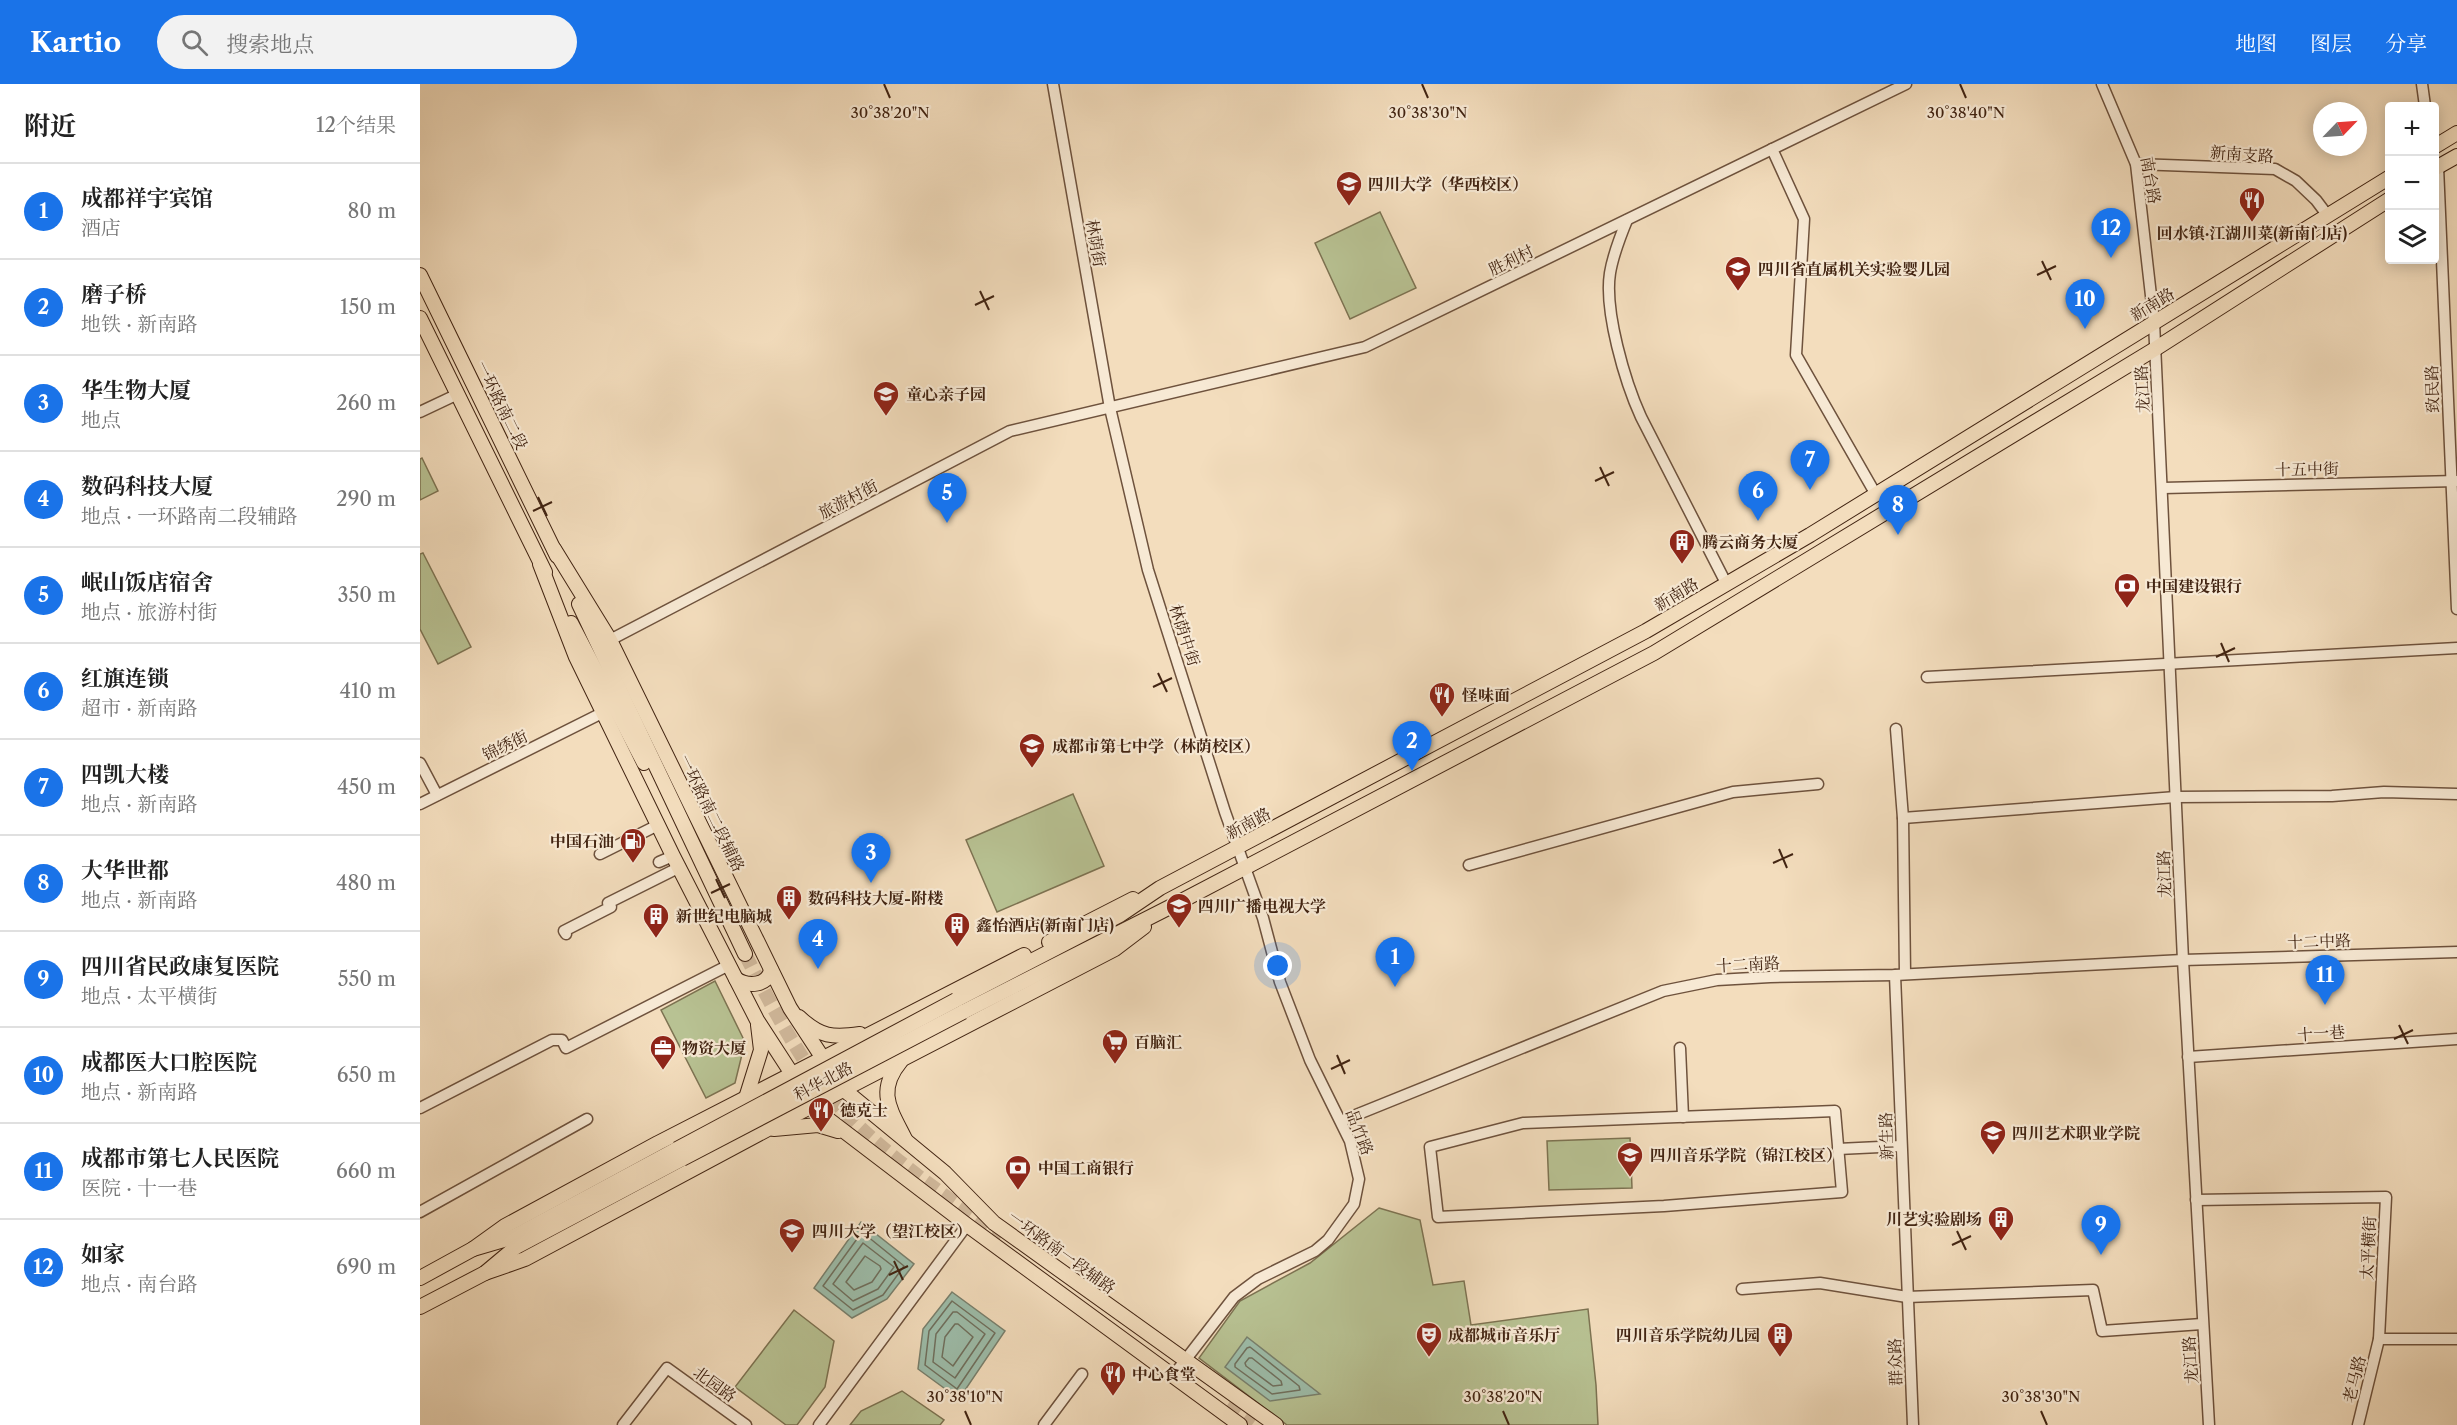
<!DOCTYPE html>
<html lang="zh">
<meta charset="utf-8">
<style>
:root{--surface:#fff;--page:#f2f2f2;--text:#222;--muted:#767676;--line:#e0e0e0;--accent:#1a73e8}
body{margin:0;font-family:"Libre Caslon Text","Noto Serif SC",serif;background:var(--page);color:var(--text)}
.controls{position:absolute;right:18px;top:18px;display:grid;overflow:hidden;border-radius:6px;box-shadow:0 3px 15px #0003}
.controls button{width:54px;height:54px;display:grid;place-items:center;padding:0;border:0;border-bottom:2px solid var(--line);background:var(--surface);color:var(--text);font:30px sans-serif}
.compass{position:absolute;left:1893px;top:18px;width:54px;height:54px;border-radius:50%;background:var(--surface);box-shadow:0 3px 15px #0003;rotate:65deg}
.you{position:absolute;left:858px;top:882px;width:21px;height:21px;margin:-15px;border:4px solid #fff;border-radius:50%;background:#1a73e8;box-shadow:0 0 0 9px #1a73e833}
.badge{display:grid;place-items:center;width:39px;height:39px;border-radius:50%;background:var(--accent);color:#fff;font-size:20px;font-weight:700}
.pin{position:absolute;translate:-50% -50px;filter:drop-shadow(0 2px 3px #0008)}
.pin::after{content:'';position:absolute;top:32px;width:21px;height:18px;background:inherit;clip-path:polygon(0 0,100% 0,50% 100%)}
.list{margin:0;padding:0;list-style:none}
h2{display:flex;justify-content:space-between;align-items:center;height:78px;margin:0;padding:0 24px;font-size:26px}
h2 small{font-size:20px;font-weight:400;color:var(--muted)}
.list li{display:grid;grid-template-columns:39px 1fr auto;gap:18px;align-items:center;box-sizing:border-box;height:96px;padding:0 24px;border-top:2px solid var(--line)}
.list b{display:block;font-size:22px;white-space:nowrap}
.list p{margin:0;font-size:20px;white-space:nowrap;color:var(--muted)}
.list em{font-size:20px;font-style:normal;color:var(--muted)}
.icon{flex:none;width:33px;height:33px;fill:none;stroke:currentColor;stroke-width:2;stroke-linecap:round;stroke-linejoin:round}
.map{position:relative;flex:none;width:2037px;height:1341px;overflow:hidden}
header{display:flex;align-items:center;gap:36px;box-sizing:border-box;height:84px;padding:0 30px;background:var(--accent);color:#fff}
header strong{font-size:28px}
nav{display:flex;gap:33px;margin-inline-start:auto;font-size:21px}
.search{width:420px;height:54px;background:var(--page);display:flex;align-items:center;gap:15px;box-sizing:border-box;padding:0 21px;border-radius:33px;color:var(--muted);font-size:22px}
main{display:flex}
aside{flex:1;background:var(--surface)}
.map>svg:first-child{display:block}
</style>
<header>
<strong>Kartio</strong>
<div class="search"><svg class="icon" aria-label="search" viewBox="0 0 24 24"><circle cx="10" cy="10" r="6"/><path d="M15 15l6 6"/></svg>搜索地点</div>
<nav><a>地图</a><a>图层</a><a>分享</a></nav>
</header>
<main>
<aside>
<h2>附近<small>12个结果</small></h2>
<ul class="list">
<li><span class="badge">1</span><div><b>成都祥宇宾馆</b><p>酒店</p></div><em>80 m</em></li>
<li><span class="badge">2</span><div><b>磨子桥</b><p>地铁 · 新南路</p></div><em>150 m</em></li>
<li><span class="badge">3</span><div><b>华生物大厦</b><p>地点</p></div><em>260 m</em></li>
<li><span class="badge">4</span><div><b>数码科技大厦</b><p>地点 · 一环路南二段辅路</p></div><em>290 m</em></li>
<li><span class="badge">5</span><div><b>岷山饭店宿舍</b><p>地点 · 旅游村街</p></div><em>350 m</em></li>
<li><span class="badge">6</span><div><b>红旗连锁</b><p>超市 · 新南路</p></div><em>410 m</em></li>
<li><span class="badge">7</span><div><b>四凯大楼</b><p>地点 · 新南路</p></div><em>450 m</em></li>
<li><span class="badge">8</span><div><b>大华世都</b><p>地点 · 新南路</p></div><em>480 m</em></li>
<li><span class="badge">9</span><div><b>四川省民政康复医院</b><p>地点 · 太平横街</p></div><em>550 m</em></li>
<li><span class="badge">10</span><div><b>成都医大口腔医院</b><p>地点 · 新南路</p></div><em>650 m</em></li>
<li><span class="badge">11</span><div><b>成都市第七人民医院</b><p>医院 · 十一巷</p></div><em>660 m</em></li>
<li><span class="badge">12</span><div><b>如家</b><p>地点 · 南台路</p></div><em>690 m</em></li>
</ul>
</aside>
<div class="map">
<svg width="2037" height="1341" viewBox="0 0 2037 1341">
<rect width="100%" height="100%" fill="#f3ddbd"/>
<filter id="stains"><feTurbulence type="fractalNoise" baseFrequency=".00333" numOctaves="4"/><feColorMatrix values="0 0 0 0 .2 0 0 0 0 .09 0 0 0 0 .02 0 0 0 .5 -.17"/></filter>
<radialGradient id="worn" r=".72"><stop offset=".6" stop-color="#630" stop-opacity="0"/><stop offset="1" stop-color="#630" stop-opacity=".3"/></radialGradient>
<!-- green -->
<g fill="#b8c293" stroke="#7d7352" stroke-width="1.5">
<path d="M960 128 996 204 930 235 895 159Z"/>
<path d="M2 374 18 407 0 416V375Z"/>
<path d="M3 469 51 563 18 580 0 545V470Z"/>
<path d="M653 710 684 782 577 828 546 756Z"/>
<path d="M295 897 325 958 315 999 286 1014 241 926Z"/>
<path d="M1210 1054 1212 1104 1129 1106 1127 1057Z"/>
<path d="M959 1124 1000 1136 1013 1201 1044 1197 1051 1241 1168 1225 1176 1301 1178 1341H867L779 1274 820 1217 890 1179Z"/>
<path d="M374 1226 414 1257 405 1303 377 1341H366L315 1303Z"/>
<path d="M482 1307 524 1336 520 1341H430L441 1327Z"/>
</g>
<!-- water -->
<g fill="#9dbdaa" stroke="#79806d" stroke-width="1.5">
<path d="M441 1138 494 1180 467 1215 432 1234 394 1204Z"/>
<path d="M532 1208 585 1247 539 1315 498 1285 503 1245Z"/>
<path d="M827 1253 900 1310 850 1317 805 1283Z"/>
</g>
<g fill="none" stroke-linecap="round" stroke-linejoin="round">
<!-- shore -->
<g stroke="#70705e" stroke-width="1.5">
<path d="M442 1148 484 1182 463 1211 433 1226 403 1202Z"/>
<path d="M443 1159 474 1183 458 1205 433 1217 413 1200Z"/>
<path d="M445 1172 460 1182 461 1185 452 1198 434 1206 426 1198Z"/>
<path d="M532 1217 575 1249 537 1305 505 1281 509 1247Z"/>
<path d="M533 1228H537L565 1250 535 1294 513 1278 516 1250Z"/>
<path d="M535 1240H538L553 1253 533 1282 522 1273 525 1253Z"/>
<path d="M830 1263 879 1302 880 1306 852 1310 815 1283V1280L827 1264Z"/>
<path d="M829 1274H832L861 1297 862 1301 853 1302 826 1282 825 1279Z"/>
</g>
<!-- major-tunnel -->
<g stroke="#d0b89b" stroke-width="14" stroke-dasharray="14 7" stroke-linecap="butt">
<path d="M325 870C349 917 374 965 406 1007 449 1061 525 1112 582 1152"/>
<path d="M806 1323 832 1341"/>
</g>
<!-- minor casing -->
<g stroke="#6e523d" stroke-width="13">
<g id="minor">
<path d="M633 0 690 324 728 486 805 728 843 834 860 898 890 976 930 1057 939 1095 934 1120 908 1156 895 1167 838 1195 814 1213 753 1292"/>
<path d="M1682 0 1716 80 1734 238 1763 876 1789 1341"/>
<path d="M2002 0 2005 22"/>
<path d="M1352 65 1384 135 1376 271 1455 409"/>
<path d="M1716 80 1855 85 1876 97 1896 116 1908 132"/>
<path d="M2018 83 2037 525"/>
<path d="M1207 136C1200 153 1193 171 1190 189 1184 227 1205 298 1221 333L1306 499"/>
<path d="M0 328 38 310"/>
<path d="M1743 404 2037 397"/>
<path d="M190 556 590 347 945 263 1486 0"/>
<path d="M1507 593 2037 564"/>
<path d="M1476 645 1483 734 1485 890"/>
<path d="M0 679 17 711"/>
<path d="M0 720 184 628"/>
<path d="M1483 734 1756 713 1912 712 1964 708 2037 710"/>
<path d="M180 770 238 741"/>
<path d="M239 778 253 772"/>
<path d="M1049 781 1313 708 1398 700"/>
<path d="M146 850 144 847 191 823 188 819 260 783"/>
<path d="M1475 891 1493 1341"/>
<path d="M1260 964 1263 1033"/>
<path d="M1768 973 2037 955"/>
<path d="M0 1024 132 956H142L146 964 309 881"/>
<path d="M1415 1027 1422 1108 1244 1122 1018 1133 1010 1063 1103 1039Z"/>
<path d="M921 1037 1243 907 1297 896 1350 893 1475 891 1763 876 2037 868"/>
<path d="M1418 1065 1481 1062"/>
<path d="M1776 1116 1966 1113 1959 1255 1938 1341"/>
<path d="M0 1128 167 1035"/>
<path d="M1322 1205 1400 1199 1487 1213 1673 1206 1682 1247 1782 1240"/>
<path d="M1959 1255H2037"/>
<path d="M203 1341 247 1284 326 1341"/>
<path d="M399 1341 547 1141"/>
<path d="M624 1341 662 1290"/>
</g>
</g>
<!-- major casing -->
<g stroke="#422412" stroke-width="16">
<g id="major">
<path d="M2014 63 2037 49"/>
<path d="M2014 85 2037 72"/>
<path d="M0 191 137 472"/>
<path d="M0 234 125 488"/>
<path d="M134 465 190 556 370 924 423 1005 525 1089 574 1139 856 1341"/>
<path d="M120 480 156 573 253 772 337 936 372 990 391 1022 547 1141 820 1341"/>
<path d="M159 520 325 870"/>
<path d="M151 539 224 679"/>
<path d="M629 858 713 815"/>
<path d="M316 895C328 903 348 902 351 886"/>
<path d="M536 916 700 831 740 804 1226 547 1390 451 1970 93"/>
<path d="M543 928 750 823 1234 569 1735 265 1970 115"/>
<path d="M379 933C400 953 413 954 440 950"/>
<path d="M481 977C456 1007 470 1025 485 1055"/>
<path d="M326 1014 341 966 338 941"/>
<path d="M354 1045 398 1041 418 1047"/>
<path d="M53 1165 85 1142 238 1059 604 871"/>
<path d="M65 1189 105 1175 363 1037 695 865 724 843"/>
<path d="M0 1194 53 1165 91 1154 257 1065"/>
<path d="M0 1223 65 1189 96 1163 262 1075"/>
</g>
</g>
<!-- minor -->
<use href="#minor" stroke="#f7e9d4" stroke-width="10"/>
<!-- major -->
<use href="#major" stroke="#f3ddbd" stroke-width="14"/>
<!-- major-bridge casing -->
<g stroke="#422412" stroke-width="16" stroke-linecap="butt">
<g id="major-bridge">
<path d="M257 1065 536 916"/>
<path d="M262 1075 543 928"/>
</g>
</g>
<!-- major-bridge -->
<use href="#major-bridge" stroke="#f3ddbd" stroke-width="14"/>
</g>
<!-- ticks -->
<path fill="none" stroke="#422412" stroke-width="2" d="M464 0 470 14M1002 0 1008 14M1540 0 1546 14M1622 177 1631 196M1617 191 1636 182M560 207 569 226M555 221 574 212M1180 383 1189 402M1175 397 1194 388M118 413 127 432M113 427 132 418M1801 559 1809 578M1796 573 1815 564M738 589 747 608M733 603 752 594M1359 765 1367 784M1353 779 1373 770M296 795 305 814M291 809 310 800M1979 941 1988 960M1974 955 1993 946M917 971 925 990M911 985 930 976M1537 1147 1546 1166M1532 1161 1551 1152M474 1177 483 1196M469 1191 488 1182M545 1327 551 1341M1083 1327 1089 1341M1621 1327 1627 1341"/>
<!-- icons -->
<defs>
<g id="university-pin" transform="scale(1.35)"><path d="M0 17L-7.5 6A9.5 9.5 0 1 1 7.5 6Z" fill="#8f2418" stroke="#f7e9d4"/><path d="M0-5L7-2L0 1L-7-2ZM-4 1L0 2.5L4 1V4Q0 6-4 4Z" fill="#fff"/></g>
<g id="restaurant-pin" transform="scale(1.35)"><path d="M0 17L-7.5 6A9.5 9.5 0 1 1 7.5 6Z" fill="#8f2418" stroke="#f7e9d4"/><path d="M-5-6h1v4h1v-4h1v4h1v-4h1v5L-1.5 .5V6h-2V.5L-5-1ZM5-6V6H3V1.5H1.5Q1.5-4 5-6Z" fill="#fff"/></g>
<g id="school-pin" transform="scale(1.35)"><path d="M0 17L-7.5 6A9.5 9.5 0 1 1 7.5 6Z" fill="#8f2418" stroke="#f7e9d4"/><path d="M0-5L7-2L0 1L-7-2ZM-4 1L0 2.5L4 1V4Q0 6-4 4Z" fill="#fff"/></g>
<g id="building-pin" transform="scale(1.35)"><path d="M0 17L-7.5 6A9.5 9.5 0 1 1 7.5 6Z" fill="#8f2418" stroke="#f7e9d4"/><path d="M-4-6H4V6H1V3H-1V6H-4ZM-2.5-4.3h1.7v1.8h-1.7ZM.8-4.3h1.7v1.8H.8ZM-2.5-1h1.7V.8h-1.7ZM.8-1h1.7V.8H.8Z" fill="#fff"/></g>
<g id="bank-pin" transform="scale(1.35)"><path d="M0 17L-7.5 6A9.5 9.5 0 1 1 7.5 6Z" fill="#8f2418" stroke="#f7e9d4"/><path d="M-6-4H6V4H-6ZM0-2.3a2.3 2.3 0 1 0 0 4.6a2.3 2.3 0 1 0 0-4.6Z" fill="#fff"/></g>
<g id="fuel-pin" transform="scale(1.35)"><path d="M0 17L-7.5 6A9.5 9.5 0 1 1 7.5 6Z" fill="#8f2418" stroke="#f7e9d4"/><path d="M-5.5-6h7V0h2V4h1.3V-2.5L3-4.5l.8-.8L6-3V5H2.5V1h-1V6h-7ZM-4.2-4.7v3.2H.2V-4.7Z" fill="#fff"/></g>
<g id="supermarket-pin" transform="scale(1.35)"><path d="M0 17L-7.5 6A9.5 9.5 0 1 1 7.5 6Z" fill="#8f2418" stroke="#f7e9d4"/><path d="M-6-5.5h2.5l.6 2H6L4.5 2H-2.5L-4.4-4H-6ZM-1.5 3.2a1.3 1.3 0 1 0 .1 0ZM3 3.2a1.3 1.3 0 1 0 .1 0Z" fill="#fff"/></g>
<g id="office-pin" transform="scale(1.35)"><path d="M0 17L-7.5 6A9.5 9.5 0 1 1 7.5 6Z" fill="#8f2418" stroke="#f7e9d4"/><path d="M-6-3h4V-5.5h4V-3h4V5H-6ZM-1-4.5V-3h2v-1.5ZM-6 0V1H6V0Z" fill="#fff"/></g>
<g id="theatre-pin" transform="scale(1.35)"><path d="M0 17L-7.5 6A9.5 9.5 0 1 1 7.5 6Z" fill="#8f2418" stroke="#f7e9d4"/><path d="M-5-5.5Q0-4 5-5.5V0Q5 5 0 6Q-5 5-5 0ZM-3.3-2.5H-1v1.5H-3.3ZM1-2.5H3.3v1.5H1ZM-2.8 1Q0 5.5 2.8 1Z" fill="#fff"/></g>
</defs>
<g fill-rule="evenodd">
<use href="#university-pin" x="929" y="100"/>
<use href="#restaurant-pin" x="1832" y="116"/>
<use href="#school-pin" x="1318" y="185"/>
<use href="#school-pin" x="466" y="310"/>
<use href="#building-pin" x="1262" y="458"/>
<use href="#bank-pin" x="1707" y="502"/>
<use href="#restaurant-pin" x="1022" y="611"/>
<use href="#school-pin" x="612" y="662"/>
<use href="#fuel-pin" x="213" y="757"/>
<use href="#building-pin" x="369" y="814"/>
<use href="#university-pin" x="759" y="822"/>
<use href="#building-pin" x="236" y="832"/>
<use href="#building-pin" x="537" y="841"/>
<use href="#supermarket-pin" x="695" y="958"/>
<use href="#office-pin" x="243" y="964"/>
<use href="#restaurant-pin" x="401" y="1026"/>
<use href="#university-pin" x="1573" y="1049"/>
<use href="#university-pin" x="1210" y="1071"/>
<use href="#bank-pin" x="598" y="1084"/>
<use href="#building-pin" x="1581" y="1135"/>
<use href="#university-pin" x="372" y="1147"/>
<use href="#theatre-pin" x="1009" y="1251"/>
<use href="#building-pin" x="1360" y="1251"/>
<use href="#restaurant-pin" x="693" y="1290"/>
</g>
<g text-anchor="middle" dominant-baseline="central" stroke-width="4.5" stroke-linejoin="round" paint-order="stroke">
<!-- street labels -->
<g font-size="16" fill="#422412" stroke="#f7e9d4">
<text transform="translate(1822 70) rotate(4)">新南支路</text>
<text transform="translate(1731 96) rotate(80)">南台路</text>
<text transform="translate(676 159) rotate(80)">林荫街</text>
<text transform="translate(1091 176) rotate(-26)">胜利村</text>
<text transform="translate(1732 220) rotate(-31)">新南路</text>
<text transform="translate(1722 305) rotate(-93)">龙江路</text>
<text transform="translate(2012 305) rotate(-92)">致民路</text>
<text transform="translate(82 321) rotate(64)">一环路南二段</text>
<text transform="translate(1887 385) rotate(-1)">十五中街</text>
<text transform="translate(428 415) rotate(-28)">旅游村街</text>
<text transform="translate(1256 510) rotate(-31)">新南路</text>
<text transform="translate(765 551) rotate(72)">林荫中街</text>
<text transform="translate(85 661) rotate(-26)">锦绣街</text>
<text transform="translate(292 729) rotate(64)">一环路南二段辅路</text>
<text transform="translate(828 739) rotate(-28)">新南路</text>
<text transform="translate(1744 790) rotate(-92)">龙江路</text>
<text transform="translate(1899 857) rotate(-2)">十二中路</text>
<text transform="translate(1328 880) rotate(-3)">十二南路</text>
<text transform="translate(1901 949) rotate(-4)">十一巷</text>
<text transform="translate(403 997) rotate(-28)">科华北路</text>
<text transform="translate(940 1048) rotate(69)">品竹路</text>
<text transform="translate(1466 1052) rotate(-92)">新生路</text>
<text transform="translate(1948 1164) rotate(-87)">太平横街</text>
<text transform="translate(642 1168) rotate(36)">一环路南一段辅路</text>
<text transform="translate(1770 1276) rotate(-94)">龙江路</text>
<text transform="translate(1475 1278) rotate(-92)">群众路</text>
<text transform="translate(1934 1295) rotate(-76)">老马路</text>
<text transform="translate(295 1300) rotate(36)">北园路</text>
</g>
<!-- poi labels -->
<g font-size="16" font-weight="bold" fill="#422412" stroke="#f7e9d4" text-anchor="start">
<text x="948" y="100">四川大学（华西校区）</text>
<text x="1832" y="149" text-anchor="middle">回水镇·江湖川菜(新南门店)</text>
<text x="1338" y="185">四川省直属机关实验婴儿园</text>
<text x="486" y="310">童心亲子园</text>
<text x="1282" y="458">腾云商务大厦</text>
<text x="1726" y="502">中国建设银行</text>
<text x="1042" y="611">怪味面</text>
<text x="632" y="662">成都市第七中学（林荫校区）</text>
<text x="194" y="757" text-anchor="end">中国石油</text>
<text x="388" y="814">数码科技大厦-附楼</text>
<text x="778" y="822">四川广播电视大学</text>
<text x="256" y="832">新世纪电脑城</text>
<text x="556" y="841">鑫怡酒店(新南门店)</text>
<text x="714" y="958">百脑汇</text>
<text x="262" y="964">物资大厦</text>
<text x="420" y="1026">德克士</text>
<text x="1592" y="1049">四川艺术职业学院</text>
<text x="1230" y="1071">四川音乐学院（锦江校区）</text>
<text x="618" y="1084">中国工商银行</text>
<text x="1562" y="1135" text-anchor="end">川艺实验剧场</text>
<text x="392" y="1147">四川大学（望江校区）</text>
<text x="1028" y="1251">成都城市音乐厅</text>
<text x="1340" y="1251" text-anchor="end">四川音乐学院幼儿园</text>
<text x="712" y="1290">中心食堂</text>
</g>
</g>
<g font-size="15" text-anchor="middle" fill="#422412" stroke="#f7e9d4" stroke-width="4.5" stroke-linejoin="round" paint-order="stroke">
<text x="470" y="34">30°38'20"N</text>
<text x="1008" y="34">30°38'30"N</text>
<text x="1546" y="34">30°38'40"N</text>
<text x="545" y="1318">30°38'10"N</text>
<text x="1083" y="1318">30°38'20"N</text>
<text x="1621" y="1318">30°38'30"N</text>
</g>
<rect width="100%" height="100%" filter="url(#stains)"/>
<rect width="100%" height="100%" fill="url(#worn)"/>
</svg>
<div class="controls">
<button>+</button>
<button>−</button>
<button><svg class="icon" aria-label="layers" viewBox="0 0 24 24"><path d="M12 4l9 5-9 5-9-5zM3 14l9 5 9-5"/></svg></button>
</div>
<svg class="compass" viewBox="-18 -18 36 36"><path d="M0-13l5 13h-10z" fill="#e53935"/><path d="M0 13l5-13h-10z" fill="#767676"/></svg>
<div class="you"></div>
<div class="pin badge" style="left:975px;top:903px">1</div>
<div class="pin badge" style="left:992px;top:687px">2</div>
<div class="pin badge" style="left:451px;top:799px">3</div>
<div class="pin badge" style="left:398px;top:885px">4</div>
<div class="pin badge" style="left:527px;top:439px">5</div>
<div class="pin badge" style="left:1338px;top:437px">6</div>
<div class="pin badge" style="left:1390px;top:406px">7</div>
<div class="pin badge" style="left:1478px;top:451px">8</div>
<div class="pin badge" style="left:1681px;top:1171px">9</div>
<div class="pin badge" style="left:1665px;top:245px">10</div>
<div class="pin badge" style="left:1905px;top:921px">11</div>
<div class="pin badge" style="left:1691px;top:174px">12</div>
</div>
</main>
